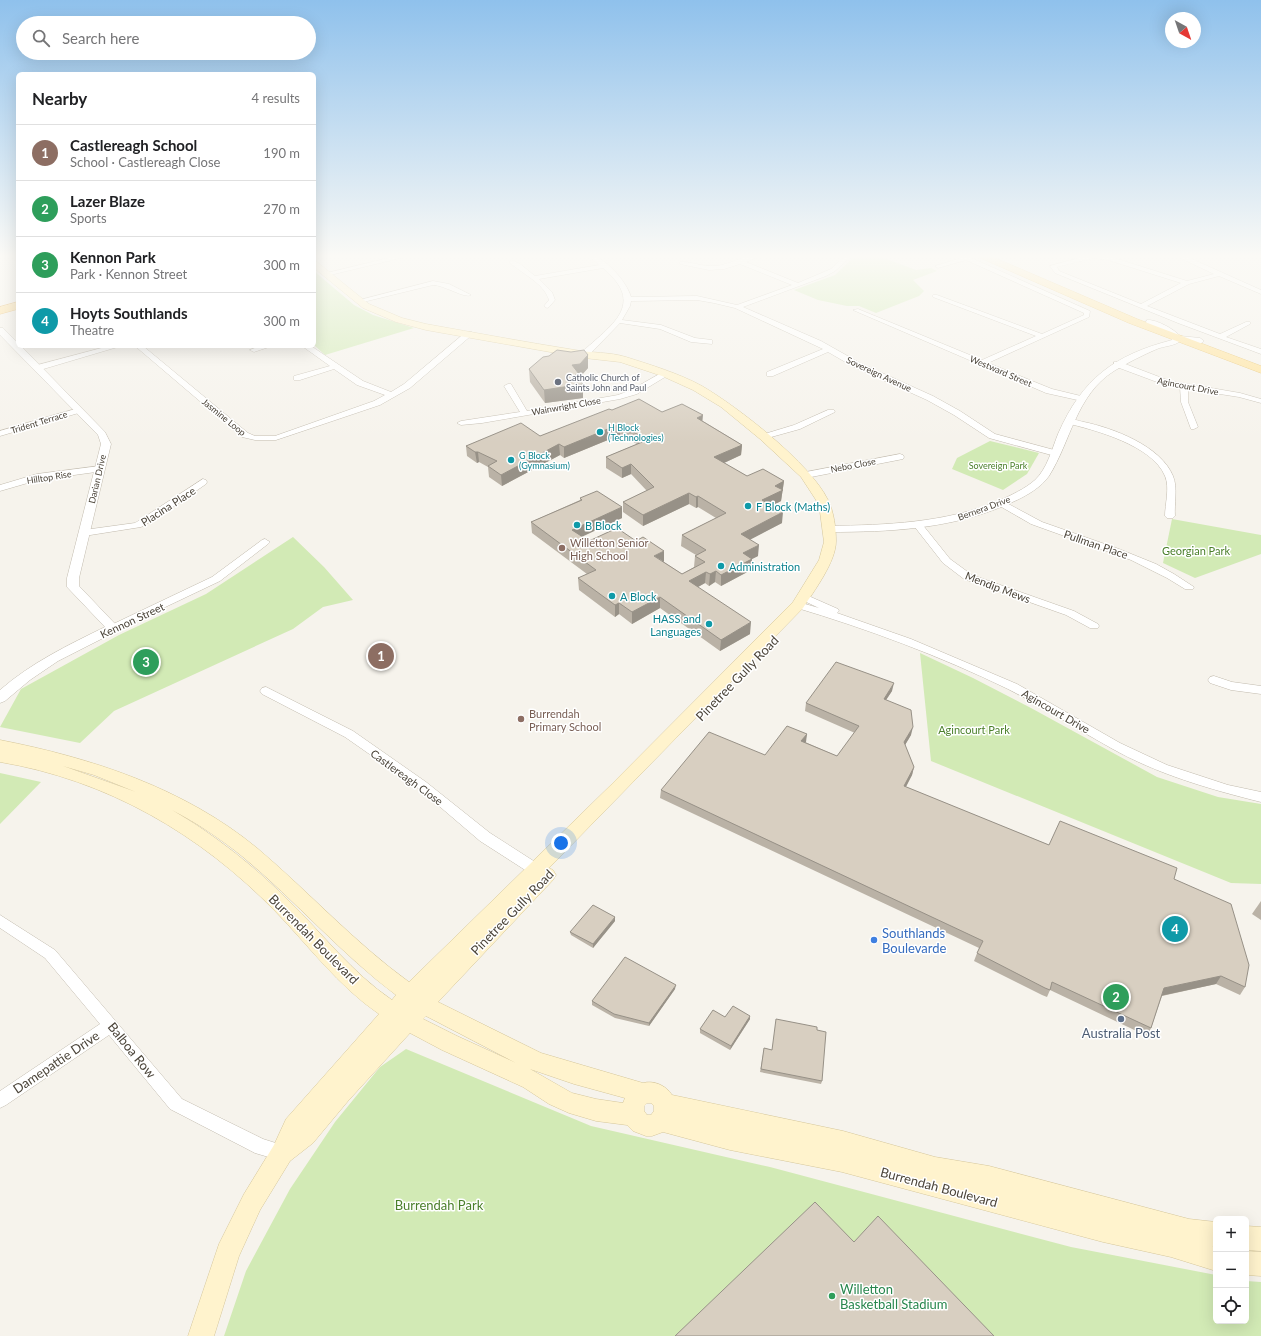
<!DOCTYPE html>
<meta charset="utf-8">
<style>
:root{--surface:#fff;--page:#f2f2f2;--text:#202124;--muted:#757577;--line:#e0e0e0;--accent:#fc3f1d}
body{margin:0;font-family:Lato,sans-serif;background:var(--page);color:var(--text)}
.controls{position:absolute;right:12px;bottom:12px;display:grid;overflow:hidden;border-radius:6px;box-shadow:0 4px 16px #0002}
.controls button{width:36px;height:36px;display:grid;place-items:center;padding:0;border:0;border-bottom:1px solid var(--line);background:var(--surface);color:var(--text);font:20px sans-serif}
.compass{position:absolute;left:1165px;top:12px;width:36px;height:36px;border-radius:50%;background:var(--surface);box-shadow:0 4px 16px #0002;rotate:140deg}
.you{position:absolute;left:561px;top:843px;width:14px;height:14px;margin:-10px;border:3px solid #fff;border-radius:50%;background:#1a73e8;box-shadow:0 0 0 6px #1a73e833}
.badge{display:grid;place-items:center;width:26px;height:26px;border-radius:50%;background:var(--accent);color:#fff;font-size:13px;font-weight:700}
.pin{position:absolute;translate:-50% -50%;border:2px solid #fff;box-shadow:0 1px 4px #0006}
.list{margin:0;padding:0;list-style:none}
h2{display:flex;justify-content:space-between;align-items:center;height:52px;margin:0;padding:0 16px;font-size:17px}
h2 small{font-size:13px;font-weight:400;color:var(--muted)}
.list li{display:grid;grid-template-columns:26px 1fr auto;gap:12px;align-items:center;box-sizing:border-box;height:56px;padding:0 16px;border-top:1px solid var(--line)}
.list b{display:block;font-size:15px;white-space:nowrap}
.list p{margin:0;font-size:13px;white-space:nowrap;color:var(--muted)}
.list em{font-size:13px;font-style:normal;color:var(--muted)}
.icon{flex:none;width:22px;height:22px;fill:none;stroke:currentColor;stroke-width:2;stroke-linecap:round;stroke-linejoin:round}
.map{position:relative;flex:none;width:1261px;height:1336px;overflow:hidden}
.search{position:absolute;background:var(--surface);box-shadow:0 4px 16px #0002;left:16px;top:16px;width:300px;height:44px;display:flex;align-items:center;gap:10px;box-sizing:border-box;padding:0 14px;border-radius:22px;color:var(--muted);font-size:15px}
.panel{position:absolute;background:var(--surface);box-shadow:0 4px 16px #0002;left:16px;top:72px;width:300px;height:276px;border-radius:6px}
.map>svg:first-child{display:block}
</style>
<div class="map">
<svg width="1261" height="1336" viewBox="0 0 1261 1336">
<rect width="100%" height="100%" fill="#f6f3ec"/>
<!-- green -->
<g fill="#d2eab5">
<path d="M856 255H876L916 270 931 268 937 271 913 280 924 291 919 296 876 313 859 306H847L818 300 794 290 835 275Z"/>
<path d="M314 271 354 305 373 315 414 328 325 355 314 345Z"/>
<path d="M990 441 1039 453 1027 474 1003 490 952 469 957 458Z"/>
<path d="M1172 519 1261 535V554L1195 578 1163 563Z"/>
<path d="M293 537 324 567 353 600 323 607 293 629 114 711 80 743 0 727 21 689 119 635 206 594Z"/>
<path d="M920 653 973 678 1031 708 1157 777 1218 797 1261 804V884L1231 883 931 761Z"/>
<path d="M0 773 41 782 0 824Z"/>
<path d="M406 1049 591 1126 770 1167 1071 1247 1216 1275V1321H1246V1281L1261 1282V1336H224L246 1271 290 1189 335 1122 380 1067Z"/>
</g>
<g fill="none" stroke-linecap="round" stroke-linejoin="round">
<!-- minor casing -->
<g stroke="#c2bbae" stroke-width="1">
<g id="minor">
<path d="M401 255H413L326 276 323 274Z"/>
<path d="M588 255C604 255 627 282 631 297L697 296 737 305 792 285 740 264 724 269 709 270 680 264V262C690 261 702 267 715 266 730 265 743 255 758 255L753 259 746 262 798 283 831 269 846 255H853L835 271 826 276 743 307 821 341 860 363 933 396 960 411 995 434 1058 451 1059 453 1055 456 989 438 954 415 927 400 854 367 828 352 773 376H767V372L823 349 735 308 714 303 697 300 631 301 630 306 622 320 661 325 695 338 712 340V344L691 342 660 329 620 323 587 357H581V353C611 325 647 305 603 268L539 279 552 292 555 300 549 307 547 308 544 306 549 300C544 283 521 273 509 262L512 260 520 264 535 276 599 265Z"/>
<path d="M957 255 969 257 1090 311 1089 317 988 363 1052 389 1085 397V401H1082L1046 393 853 310 858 309 982 360 1036 336 933 297V295H937L1042 334 1084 315V313L966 260 938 268 935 266 961 258Z"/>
<path d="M1090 255 1111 257 1187 281 1214 274 1174 255H1183L1261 290V294L1219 276 1189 284 1147 306 1220 334 1246 322H1250V324L1226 337 1261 349V354L1178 323 1055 273 1050 266ZM1094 258 1108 260 1181 283 1141 304 1059 271 1057 267Z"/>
<path d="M433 281 449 284 471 295C465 299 444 285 433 285L359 303 356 301Z"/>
<path d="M466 332H472L473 334 410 388 380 405 276 440H255L242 437 135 346H143L248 433 255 436H275L374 401 385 395 357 385 334 369 300 380H294V376L330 366 302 346H311L363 381 391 392 404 384Z"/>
<path d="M109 346H121L40 370H37L33 368 34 366Z"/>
<path d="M260 346H272L254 352 250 350Z"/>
<path d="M1114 362H1120L1170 381 1240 393 1261 399V403L1239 397 1188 389V402L1198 427 1194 429H1191L1181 402 1180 387 1165 385 1114 366Z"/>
<path d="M663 372H669L670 374 637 394 620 399 482 423 461 425 457 423 461 421 520 412 504 386 508 384H511L527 411 618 395 631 390Z"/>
<path d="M79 408 83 410 82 412 0 436V431Z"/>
<path d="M828 410H834L835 412 800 429 764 439 760 437 761 435 794 425Z"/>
<path d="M1066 419C1072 418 1078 421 1084 422 1113 428 1161 446 1173 476 1178 488 1174 504 1175 516L1173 518H1167L1165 516C1165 504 1170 488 1165 476 1152 445 1095 430 1066 423Z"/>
<path d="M900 454 903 455 904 457 903 459 806 478 802 475 806 472Z"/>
<path d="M100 466 104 469 103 471 38 480 0 491V485L37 474Z"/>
<path d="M203 479 206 480 207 482 206 484 160 516 141 527 84 536 79 533 84 530 135 523Z"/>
<path d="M1001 500 1042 522 1119 549 1156 564 1174 574 1194 587 1193 589H1185L1167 578 1131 560 1031 524 998 505 996 503Z"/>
<path d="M919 523 922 524 950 559 972 575 1074 611 1098 624 1099 626 1098 628H1090L1066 615 964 579 943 563 914 526Z"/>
<path d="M265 539 270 542 268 544 220 581 117 630 113 631 108 628 109 626 212 577 262 540Z"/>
<path d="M804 594 838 609 839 611 837 613 911 639 1017 684 1120 743 1167 765 1228 785 1261 792V802C1209 789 1157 774 1111 748 1076 729 1044 707 1008 689 940 656 868 629 794 607L793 605 798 602 819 608 800 599 799 597 800 595Z"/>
<path d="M1214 676 1232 682 1261 686V694L1231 690 1210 683 1208 680 1210 677Z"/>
<path d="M266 687 353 731 426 782 490 833 546 869 548 873 546 877 541 878 536 877 480 841 418 788 345 737 262 694 260 691 262 688Z"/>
<path d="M0 915 55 950 182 1099 263 1139 288 1147 290 1153 288 1159 282 1161 255 1153 170 1109 109 1035 6 1105 0 1108V1091L100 1024 45 958 0 928Z"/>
</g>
</g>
<!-- tertiary casing -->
<g stroke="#c2bbae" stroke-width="1">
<g id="tertiary">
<path d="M1147 320C1156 319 1174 329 1180 336L1200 338 1204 341 1200 344 1180 341C1175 346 1164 346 1157 349 1143 355 1127 363 1114 371 1076 395 1071 441 1049 476 1039 490 1022 498 1006 505 950 529 890 532 829 532L823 529 829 526C887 525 944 523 999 501 1011 495 1025 489 1035 480 1047 469 1052 449 1058 434 1082 379 1114 355 1172 340L1170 335 1147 324 1146 322Z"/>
<path d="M0 328H3L18 343V346H21L105 432 111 444 79 578V586L119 628 117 631 58 661 30 680 5 701 0 703V690C31 663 68 645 105 627L67 587V578L101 444 98 435 0 335Z"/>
</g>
</g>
<!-- secondary casing -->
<g stroke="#d6c79b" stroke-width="1">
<g id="secondary">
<path d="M314 261 317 262 369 304 402 318 426 324C476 333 525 342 575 350 591 353 610 352 626 357 651 365 678 373 702 386 738 407 810 463 828 500 834 512 836 529 836 541 836 562 814 591 803 608L549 868 553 870 556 875 553 880 438 1002 541 1053 643 1083C653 1080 666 1085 672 1095L843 1131 935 1157 989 1166 1189 1219 1216 1222V1246H1212L1216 1247V1271L1171 1257 1103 1242 842 1172 730 1150 663 1132 652 1136H646L633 1131 627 1125 596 1121 569 1113 549 1104 523 1087 442 1050 410 1033 348 1101 313 1143 290 1161 260 1210 239 1256 214 1336H188L219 1244 244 1194 274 1145 286 1119 379 1014C338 986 309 946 275 911 200 834 107 780 0 762V740C92 758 184 788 257 848 309 892 355 943 409 982L612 784 793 602 819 560 824 542 820 512 816 500 801 477 760 439 721 407 693 390 662 376 620 362 584 358 426 330 396 322 363 308 314 268ZM63 766 94 775 136 792ZM172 810C197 823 221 839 243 857 296 901 341 954 396 995L392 1000C352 973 323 934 289 901 254 866 215 835 172 810ZM426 1016 516 1063 457 1036 423 1019ZM530 1069 574 1084 625 1098 623 1103 596 1099 572 1093ZM647 1103H651L654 1106V1111L651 1115H647L644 1111V1106Z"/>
<path d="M1246 1226 1261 1227V1251L1246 1250Z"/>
<path d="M1246 1251 1261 1252V1276L1246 1275Z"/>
</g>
</g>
<!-- primary casing -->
<g stroke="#e6c16a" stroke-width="1">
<path id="primary" d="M974 255H988L1137 319 1261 366V373L1129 323Z"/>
</g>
<!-- trunk casing -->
<g stroke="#e0a43c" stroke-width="1">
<path id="trunk" d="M18 302V309L0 314V307Z"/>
</g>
<!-- minor -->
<use href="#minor" fill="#fff" fill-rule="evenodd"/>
<!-- tertiary -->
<use href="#tertiary" fill="#fff" fill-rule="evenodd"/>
<!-- secondary -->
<use href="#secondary" fill="#fff3cd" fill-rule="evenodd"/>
<!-- primary -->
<use href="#primary" fill="#ffe39c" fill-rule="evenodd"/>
<!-- trunk -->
<use href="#trunk" fill="#ffd985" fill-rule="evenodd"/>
</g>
<!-- wall -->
<g fill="#bab2a6">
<path d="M588 368 580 377H579L583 398 545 403 530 382 529 369Z"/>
<path d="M612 410 662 412 703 421 742 445 741 455 724 463 747 476 784 481 781 501 772 506 782 523 750 539 758 556 752 559 751 570 721 586 715 582 709 586 705 583 698 587 750 634 720 651 660 608 632 624 619 614 615 617 579 590 578 578 587 574 532 533 531 522 580 500V498L622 518 582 536 589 541 664 562 682 574 694 567 695 556 696 555 681 546 682 535 716 518 698 507 696 508 689 504 643 526 623 512V502L647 491 631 474 622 478 606 468V457L637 444 620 435 564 458 560 455 502 486 489 477 488 467 479 462 477 463 467 456 466 446 540 436Z"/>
<path d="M892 691 886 700 911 735 905 745 914 767 912 775 906 787 1049 845 1174 879 1245 987 1240 995 1216 984 1162 996 1151 1028 1147 1036 1050 990 1047 997 1042 995 974 961 979 948 660 798 661 790 765 755 807 734 805 742 837 756 855 733 805 711 806 703Z"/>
<path d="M1261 901V920L1252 914Z"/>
<path d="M615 921 593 948 571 935 570 932Z"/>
<path d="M675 989 649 1026 615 1018 592 1005V1001Z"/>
<path d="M725 1017 750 1019 730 1050 700 1033V1029Z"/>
<path d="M817 1030 822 1081 821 1084 760 1072 764 1048 772 1050Z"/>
</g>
<!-- shaded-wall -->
<g fill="#979187">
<path d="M588 355V368L580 377H579V385L583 384V398L545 403 544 390 572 365Z"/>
<path d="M703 415 702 425 697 418Z"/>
<path d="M620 424V435L564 458V447Z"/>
<path d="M559 444 560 455 502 486 501 475Z"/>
<path d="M742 445 741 455 713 468 714 457Z"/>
<path d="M475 452H478L479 462 477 463Z"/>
<path d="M631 464V474L622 478V468Z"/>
<path d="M784 481 781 501 761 511 762 500 775 486Z"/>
<path d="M689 493V504L643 526V515Z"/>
<path d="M698 496V507L696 508V497Z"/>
<path d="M622 507V518L573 541 572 530Z"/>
<path d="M783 512 782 523 740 545 741 534Z"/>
<path d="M759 545 758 556 752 559 751 570 721 586V575L743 553Z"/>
<path d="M664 551V562L654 556Z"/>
<path d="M716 571 715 582 709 586 710 574Z"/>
<path d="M706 572 705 583 689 592V581Z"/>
<path d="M660 597V608L632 624V612Z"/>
<path d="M619 603V614L615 617V605Z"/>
<path d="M751 622 750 634 720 651 721 640Z"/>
<path d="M894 683 892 691 882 706 884 699Z"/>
<path d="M913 727 911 735 902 750 904 742Z"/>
<path d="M807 734 806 742 800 749 801 741Z"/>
<path d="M914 767 912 775 902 794 904 786Z"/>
<path d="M615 917V921L593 948V944Z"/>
<path d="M1221 976 1216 984 1160 996 1164 988Z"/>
<path d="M676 985 675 989 649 1026V1023Z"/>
<path d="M750 1016V1019L730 1050 731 1046Z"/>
</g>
<!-- building -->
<g fill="#d8cfc1" stroke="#979187">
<path d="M557 350 571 352 584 350 588 355 580 364 572 365 579 374 575 375 583 384 544 390 529 369 543 357 549 356Z"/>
<path d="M639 399 662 412 682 404 703 415 697 418 742 445 714 457 747 476 763 469 784 481 775 486 783 490 762 500 783 512 741 534 759 545 743 553 752 559 721 575 716 571 710 574 706 572 689 581 751 622 721 640 660 597 632 612 619 603 615 605 578 578 596 570 531 522 582 500 580 498 597 491 622 507 572 530 589 541 617 528 636 541 643 537 664 551 654 556 682 574 705 562 695 556 706 550 682 535 726 513 698 496 696 497 689 493 643 515 623 502 654 487 631 464 622 468 606 457 647 440 620 424 564 447 559 444 501 475 488 466 497 461 478 452H475L466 446 521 423 540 436 609 409 612 410Z"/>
<path d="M836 662 894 683 884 699 911 710 913 727 904 742 914 767 904 786 1049 845 1060 821 1177 868 1174 879 1231 904 1249 965 1245 987 1221 976 1164 988 1151 1028 1052 982 1050 990 1045 988 977 953 983 941 661 790 709 732 765 755 787 726 807 734 801 741 837 756 859 726 806 703Z"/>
<path d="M593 905 615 917 593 944 570 932Z"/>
<path d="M625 957 676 985 649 1023 614 1014 592 1001Z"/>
<path d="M733 1006 750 1016 731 1046 700 1029 713 1010 725 1017Z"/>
<path d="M776 1019 817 1027V1030L826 1032 822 1081 761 1069 764 1048 772 1050Z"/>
<path d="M815 1202 854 1242 878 1216 994 1336H675Z"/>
</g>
<!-- sky -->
<linearGradient id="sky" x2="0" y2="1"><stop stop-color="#8fc1ec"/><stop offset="0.58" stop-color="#fbfaf6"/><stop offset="1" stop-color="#fbfaf6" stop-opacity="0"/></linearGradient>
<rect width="1261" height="442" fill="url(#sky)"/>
<!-- markers -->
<circle fill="#6b7280" stroke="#fff" stroke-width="1.5" cx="558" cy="382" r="4"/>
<g fill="#0f9aa8" stroke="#fff" stroke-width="1.5">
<circle cx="600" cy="432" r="4"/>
<circle cx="511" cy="460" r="4"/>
<circle cx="748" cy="506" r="4"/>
<circle cx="577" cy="525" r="4"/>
<circle cx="721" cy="566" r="4"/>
<circle cx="612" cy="596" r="4"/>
<circle cx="709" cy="624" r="4"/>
</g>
<g fill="#8d6e63" stroke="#fff" stroke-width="1.5">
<circle cx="562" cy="548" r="4"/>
<circle cx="521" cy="719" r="4"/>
</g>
<circle fill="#3f7fe0" stroke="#fff" stroke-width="1.5" cx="874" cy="940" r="4"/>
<circle fill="#5c6f8a" stroke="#fff" stroke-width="1.5" cx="1121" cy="1019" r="4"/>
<circle fill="#2e9e5b" stroke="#fff" stroke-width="1.5" cx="832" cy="1296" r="4"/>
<g text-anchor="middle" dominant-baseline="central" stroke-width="3" stroke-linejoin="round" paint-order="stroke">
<!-- far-street labels -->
<g font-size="9" fill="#4b4439" stroke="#fff">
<text transform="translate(1001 371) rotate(23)">Westward Street</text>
<text transform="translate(879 374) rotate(25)">Sovereign Avenue</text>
<text transform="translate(1188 386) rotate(11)">Agincourt Drive</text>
<text transform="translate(566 406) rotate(-10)">Wainwright Close</text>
<text transform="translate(224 417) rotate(39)">Jasmine Loop</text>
<text transform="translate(39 422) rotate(-17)">Trident Terrace</text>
<text transform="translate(853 465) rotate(-11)">Nebo Close</text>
<text transform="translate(49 477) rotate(-9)">Hilltop Rise</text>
<text transform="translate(97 479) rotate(-77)">Darian Drive</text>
<text transform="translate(984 508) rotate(-20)">Bernera Drive</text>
</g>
<!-- far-worship labels -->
<g font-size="9" fill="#5b616d" stroke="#fff" text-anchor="start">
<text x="566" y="377">Catholic Church of<tspan x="566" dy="10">Saints John and Paul</tspan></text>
</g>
<!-- far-culture labels -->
<g font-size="9" fill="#0d838f" stroke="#fff" text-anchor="start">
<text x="608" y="427">H Block<tspan x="608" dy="10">(Technologies)</tspan></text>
<text x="519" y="455">G Block<tspan x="519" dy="10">(Gymnasium)</tspan></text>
</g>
<!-- far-park labels -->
<g font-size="9" fill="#4a7f2a" stroke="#fff">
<text x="998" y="465">Sovereign Park</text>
</g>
<!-- street labels -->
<g font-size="11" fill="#4b4439" stroke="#fff">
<text transform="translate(168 506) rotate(-33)">Placina Place</text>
<text transform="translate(1096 544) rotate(19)">Pullman Place</text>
<text transform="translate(998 587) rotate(21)">Mendip Mews</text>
<text transform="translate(132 620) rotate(-25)">Kennon Street</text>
<text transform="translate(1056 711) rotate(30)">Agincourt Drive</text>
<text transform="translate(407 777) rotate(36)">Castlereagh Close</text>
</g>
<!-- culture labels -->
<g font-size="11" fill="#0d838f" stroke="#fff" text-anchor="start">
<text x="756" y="506">F Block (Maths)</text>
<text x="585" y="525">B Block</text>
<text x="729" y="566">Administration</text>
<text x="620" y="596">A Block</text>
<text x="701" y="618" text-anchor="end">HASS and<tspan x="701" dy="13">Languages</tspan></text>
</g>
<!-- education labels -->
<g font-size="11" fill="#785e54" stroke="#fff" text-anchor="start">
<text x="570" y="542">Willetton Senior<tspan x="570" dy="13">High School</tspan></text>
<text x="529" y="713">Burrendah<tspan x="529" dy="13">Primary School</tspan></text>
</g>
<!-- park labels -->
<g font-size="11" fill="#4a7f2a" stroke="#fff">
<text x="1196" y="550">Georgian Park</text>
<text x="974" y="729">Agincourt Park</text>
</g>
<!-- near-street labels -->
<g font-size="13" fill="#4b4439" stroke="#fff">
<text transform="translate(737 678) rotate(-46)">Pinetree Gully Road</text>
<text transform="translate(512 912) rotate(-46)">Pinetree Gully Road</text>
<text transform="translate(314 939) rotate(45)">Burrendah Boulevard</text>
<text transform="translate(132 1050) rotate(51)">Balboa Row</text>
<text transform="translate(56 1062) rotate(-34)">Damepattie Drive</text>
<text transform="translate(939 1187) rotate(15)">Burrendah Boulevard</text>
</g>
<!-- near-shop labels -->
<g font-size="13" fill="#366cbe" stroke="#fff" text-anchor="start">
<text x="882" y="933">Southlands<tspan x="882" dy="15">Boulevarde</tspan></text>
</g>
<!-- near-service labels -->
<g font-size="13" fill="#4e5e75" stroke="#fff">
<text x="1121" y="1033">Australia Post</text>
</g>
<!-- near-park labels -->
<g font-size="13" fill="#4a7f2a" stroke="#fff">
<text x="439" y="1205">Burrendah Park</text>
</g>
<!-- near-leisure labels -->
<g font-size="13" fill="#27864d" stroke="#fff" text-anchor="start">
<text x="840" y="1289">Willetton<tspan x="840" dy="15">Basketball Stadium</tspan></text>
</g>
</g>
</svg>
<div class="controls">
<button>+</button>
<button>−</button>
<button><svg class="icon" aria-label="locate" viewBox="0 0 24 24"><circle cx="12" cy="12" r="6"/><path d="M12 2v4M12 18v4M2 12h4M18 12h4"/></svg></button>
</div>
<svg class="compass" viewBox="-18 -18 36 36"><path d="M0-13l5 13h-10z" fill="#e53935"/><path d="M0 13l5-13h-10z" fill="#757577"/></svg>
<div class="you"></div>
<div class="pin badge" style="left:381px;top:656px;background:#8d6e63">1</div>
<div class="pin badge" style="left:1116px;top:997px;background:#2e9e5b">2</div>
<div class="pin badge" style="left:146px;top:662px;background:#2e9e5b">3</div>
<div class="pin badge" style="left:1175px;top:929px;background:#0f9aa8">4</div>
<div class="search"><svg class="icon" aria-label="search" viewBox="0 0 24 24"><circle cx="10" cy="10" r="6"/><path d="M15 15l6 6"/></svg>Search here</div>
<section class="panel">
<h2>Nearby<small>4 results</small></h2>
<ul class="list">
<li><span class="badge" style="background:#8d6e63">1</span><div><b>Castlereagh School</b><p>School · Castlereagh Close</p></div><em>190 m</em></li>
<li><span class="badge" style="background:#2e9e5b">2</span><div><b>Lazer Blaze</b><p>Sports</p></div><em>270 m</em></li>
<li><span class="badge" style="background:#2e9e5b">3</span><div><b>Kennon Park</b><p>Park · Kennon Street</p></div><em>300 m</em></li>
<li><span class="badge" style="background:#0f9aa8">4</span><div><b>Hoyts Southlands</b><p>Theatre</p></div><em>300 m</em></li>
</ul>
</section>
</div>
